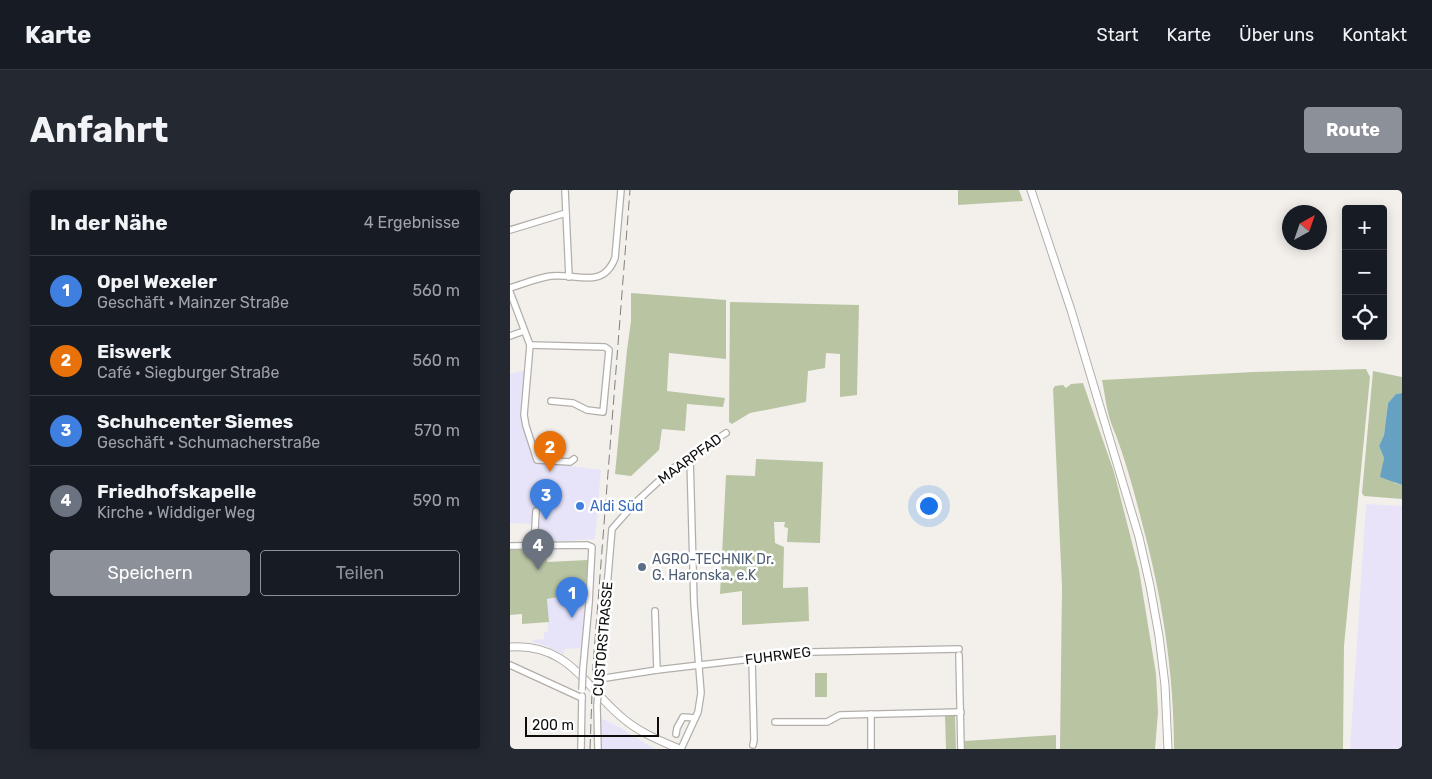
<!DOCTYPE html>
<html lang="de">
<meta charset="utf-8">
<style>
:root{--surface:#171b24;--page:#242831;--text:#f1f3f6;--muted:#9ea1a6;--line:#363941;--accent:#8c9099}
body{margin:0;font-family:Rubik,sans-serif;background:var(--page);color:var(--text)}
.controls{position:absolute;right:15px;top:15px;display:grid;overflow:hidden;border-radius:5px;box-shadow:0 2px 12px #0003}
.controls button{width:45px;height:45px;display:grid;place-items:center;padding:0;border:0;border-bottom:1px solid var(--line);background:var(--surface);color:var(--text);font:25px sans-serif}
.compass{position:absolute;left:772px;top:15px;width:45px;height:45px;border-radius:50%;background:var(--surface);box-shadow:0 2px 12px #0003;rotate:40deg}
.scale{position:absolute;left:15px;bottom:12px;width:134px;box-sizing:border-box;padding-left:5px;border:2px solid #0e0d0c;border-top:0;font-size:14px;line-height:18px;white-space:nowrap;color:#0e0d0c;-webkit-text-stroke:4px #fff;paint-order:stroke}
.you{position:absolute;left:418px;top:315px;width:18px;height:18px;margin:-12px;border:4px solid #fff;border-radius:50%;background:#1a73e8;box-shadow:0 0 0 8px #1a73e833}
.badge{display:grid;place-items:center;width:32px;height:32px;border-radius:50%;background:var(--accent);color:#fff;font-size:16px;font-weight:700}
.pin{position:absolute;translate:-50% -41px;filter:drop-shadow(0 1px 2px #0008)}
.pin::after{content:'';position:absolute;top:26px;width:18px;height:15px;background:inherit;clip-path:polygon(0 0,100% 0,50% 100%)}
.list{margin:0;padding:0;list-style:none}
h2{display:flex;justify-content:space-between;align-items:center;height:65px;margin:0;padding:0 20px;font-size:21px}
h2 small{font-size:16px;font-weight:400;color:var(--muted)}
.list li{display:grid;grid-template-columns:32px 1fr auto;gap:15px;align-items:center;box-sizing:border-box;height:70px;padding:0 20px;border-top:1px solid var(--line)}
.list b{display:block;font-size:19px;white-space:nowrap}
.list p{margin:0;font-size:16px;white-space:nowrap;color:var(--muted)}
.list em{font-size:16px;font-style:normal;color:var(--muted)}
.actions{display:flex;gap:10px;padding:15px 20px}
.actions a{flex:1;padding:11px 0;border:1px solid var(--accent);border-radius:5px;text-align:center;font-size:18px;color:var(--accent)}
.actions .main{background:var(--accent);color:#fff}
.icon{flex:none;width:28px;height:28px;fill:none;stroke:currentColor;stroke-width:2;stroke-linecap:round;stroke-linejoin:round}
.map{position:relative;flex:none;width:892px;height:559px;overflow:hidden;border-radius:5px}
header{display:flex;align-items:center;gap:30px;box-sizing:border-box;height:70px;padding:0 25px;background:var(--surface);border-bottom:1px solid var(--line)}
header strong{font-size:24px}
nav{display:flex;gap:28px;margin-inline-start:auto;font-size:18px}
.intro{display:flex;align-items:center;justify-content:space-between;box-sizing:border-box;height:120px;padding:0 30px}
h1{margin:0;font-size:35px}
.button{padding:12px 22px;border-radius:5px;background:var(--accent);color:#fff;font-size:18px;font-weight:700}
main{display:flex;gap:30px;padding:0 30px}
aside{flex:1;background:var(--surface);border-radius:5px;box-shadow:0 2px 12px #0003}
.map>svg:first-child{display:block}
</style>
<header>
<strong>Karte</strong>
<nav><a>Start</a><a>Karte</a><a>Über uns</a><a>Kontakt</a></nav>
</header>
<div class="intro"><h1>Anfahrt</h1><a class="button">Route</a></div>
<main>
<aside>
<h2>In der Nähe<small>4 Ergebnisse</small></h2>
<ul class="list">
<li><span class="badge" style="background:#3f7fe0">1</span><div><b>Opel Wexeler</b><p>Geschäft · Mainzer Straße</p></div><em>560 m</em></li>
<li><span class="badge" style="background:#e8710a">2</span><div><b>Eiswerk</b><p>Café · Siegburger Straße</p></div><em>560 m</em></li>
<li><span class="badge" style="background:#3f7fe0">3</span><div><b>Schuhcenter Siemes</b><p>Geschäft · Schumacherstraße</p></div><em>570 m</em></li>
<li><span class="badge" style="background:#6b7280">4</span><div><b>Friedhofskapelle</b><p>Kirche · Widdiger Weg</p></div><em>590 m</em></li>
</ul>
<div class="actions"><a class="main">Speichern</a><a>Teilen</a></div>
</aside>
<div class="map">
<svg width="892" height="559" viewBox="0 0 892 559">
<rect width="100%" height="100%" fill="#f3f0ec"/>
<!-- commercial -->
<g fill="#e7e4fa">
<path d="M16 180 11 224 23 271 91 280 85 349 21 353 22 334 0 333V184Z"/>
<path d="M76 402 72 455 76 458 54 459V465L38 457 22 452 23 450 34 449V442L38 441 37 409Z"/>
<path d="M89 527 109 537 145 559H90Z"/>
</g>
<!-- industrial -->
<path fill="#e8e3f9" d="M856 314 892 316V559H840Z"/>
<!-- green -->
<g fill="#b9c4a3">
<path d="M448 0H509L513 11 448 15Z"/>
<path d="M121 103 216 110V169L159 163 157 201 215 208 213 217 177 214 175 241 152 239 149 260 121 286 105 284 117 160 121 131Z"/>
<path d="M220 112 349 115 347 205 330 207V164L316 163 315 178 298 181 296 212 240 223 222 234 219 232Z"/>
<path d="M856 179 860 187 834 456 833 559H664C664 483 652 406 632 333 624 301 615 268 603 238 597 224 595 205 592 190L743 182Z"/>
<path d="M863 181 892 187V203L886 204 878 213 874 245 869 256 874 268 873 274 885 293 892 295V309L854 306 852 303Z"/>
<path d="M573 193 604 282 629 380 646 484 648 523 645 559H550L552 397 543 199 545 196 553 195 556 198 561 194Z"/>
<path d="M246 269 313 272 310 353 277 352 278 338 274 337 275 332H264L265 353 274 357 273 398 298 397 299 431 232 435V401L210 404 216 285 245 286Z"/>
<path d="M35 359 37 372 78 370 76 402 37 409 39 432 12 434V424L0 425V360Z"/>
<rect x="305" y="483" width="12" height="24"/>
<path d="M435 525 445 526 446 559H436Z"/>
<path d="M546 545V559H454V551Z"/>
</g>
<!-- water -->
<path fill="#67a1c1" d="M892 203V295L870 287 874 268 869 256 874 245 878 213 886 204Z"/>
<g fill="none" stroke-linecap="round" stroke-linejoin="round">
<!-- minor casing -->
<g stroke="#b2afab" stroke-width="8">
<g id="minor">
<path d="M55 0 59 87"/>
<path d="M0 40 56 23"/>
<path d="M0 98C13 94 27 88 41 86 66 83 93 100 105 68L111 0"/>
<path d="M0 102 20 155 14 225 16 236 27 270 60 272 64 269"/>
<path d="M0 146 14 141"/>
<path d="M20 155 95 157 99 160 93 222 77 220 63 213 41 211"/>
<path d="M0 356 77 355 82 357 79 413 73 479"/>
<path d="M24 356 26 321"/>
<path d="M145 421 147 480"/>
<path d="M449 465 451 559"/>
<path d="M242 469 244 550 243 555"/>
<path d="M0 475 72 508"/>
<path d="M89 489 147 480 301 462 449 459"/>
<path d="M89 491 102 339 125 313 162 279 216 243"/>
<path d="M87 515 88 559"/>
<path d="M265 532H317L330 525 451 522"/>
<path d="M166 544 167 538 173 527 185 528"/>
<path d="M71 559 72 506"/>
<path d="M171 559 188 522 191 503 184 414 180 268"/>
<path d="M361 559V524"/>
</g>
</g>
<!-- major casing -->
<g stroke="#b2afab" stroke-width="9">
<g id="major">
<path d="M521 0 561 120 629 347 640 396 649 446 655 495 658 559"/>
<path d="M0 457C60 453 75 498 115 530 131 543 151 551 169 559"/>
</g>
</g>
<!-- minor -->
<use href="#minor" stroke="#fff" stroke-width="5.5"/>
<!-- major -->
<use href="#major" stroke="#fff" stroke-width="7"/>
<!-- rail -->
<path stroke="#817f7c" stroke-width="1" stroke-dasharray="10 5" stroke-linecap="butt" d="M80 559 83 476 120 0"/>
<!-- minor-bridge casing -->
<g stroke="#b2afab" stroke-width="8" stroke-linecap="butt">
<g id="minor-bridge">
<path d="M72 500 73 479"/>
<path d="M87 515 89 493"/>
</g>
</g>
<!-- minor-bridge -->
<use href="#minor-bridge" stroke="#fff" stroke-width="5.5"/>
</g>
<!-- markers -->
<circle fill="#3f7fe0" stroke="#fff" stroke-width="2" cx="70" cy="316" r="5"/>
<circle fill="#5c6f8a" stroke="#fff" stroke-width="2" cx="132" cy="377" r="5"/>
<g text-anchor="middle" dominant-baseline="central" stroke-width="5" stroke-linejoin="round" paint-order="stroke">
<!-- street labels -->
<g font-size="14" fill="#0e0d0c" stroke="#fff">
<text transform="translate(180 269) rotate(-36)">MAARPFAD</text>
<text transform="translate(93 449) rotate(-85)">CUSTORSTRASSE</text>
<text transform="translate(268 466) rotate(-7)">FUHRWEG</text>
</g>
<!-- shop labels -->
<g font-size="14" fill="#366cbe" stroke="#fff" text-anchor="start">
<text x="80" y="316">Aldi Süd</text>
</g>
<!-- service labels -->
<g font-size="14" fill="#4e5e75" stroke="#fff" text-anchor="start">
<text x="142" y="369">AGRO-TECHNIK Dr.<tspan x="142" dy="16">G. Haronska, e.K</tspan></text>
</g>
</g>
</svg>
<div class="controls">
<button>+</button>
<button>−</button>
<button><svg class="icon" aria-label="locate" viewBox="0 0 24 24"><circle cx="12" cy="12" r="6"/><path d="M12 2v4M12 18v4M2 12h4M18 12h4"/></svg></button>
</div>
<svg class="compass" viewBox="-18 -18 36 36"><path d="M0-13l5 13h-10z" fill="#e53935"/><path d="M0 13l5-13h-10z" fill="#9ea1a6"/></svg>
<div class="scale">200 m</div>
<div class="you"></div>
<div class="pin badge" style="left:62px;top:428px;background:#3f7fe0">1</div>
<div class="pin badge" style="left:40px;top:282px;background:#e8710a">2</div>
<div class="pin badge" style="left:36px;top:330px;background:#3f7fe0">3</div>
<div class="pin badge" style="left:28px;top:380px;background:#6b7280">4</div>
</div>
</main>
